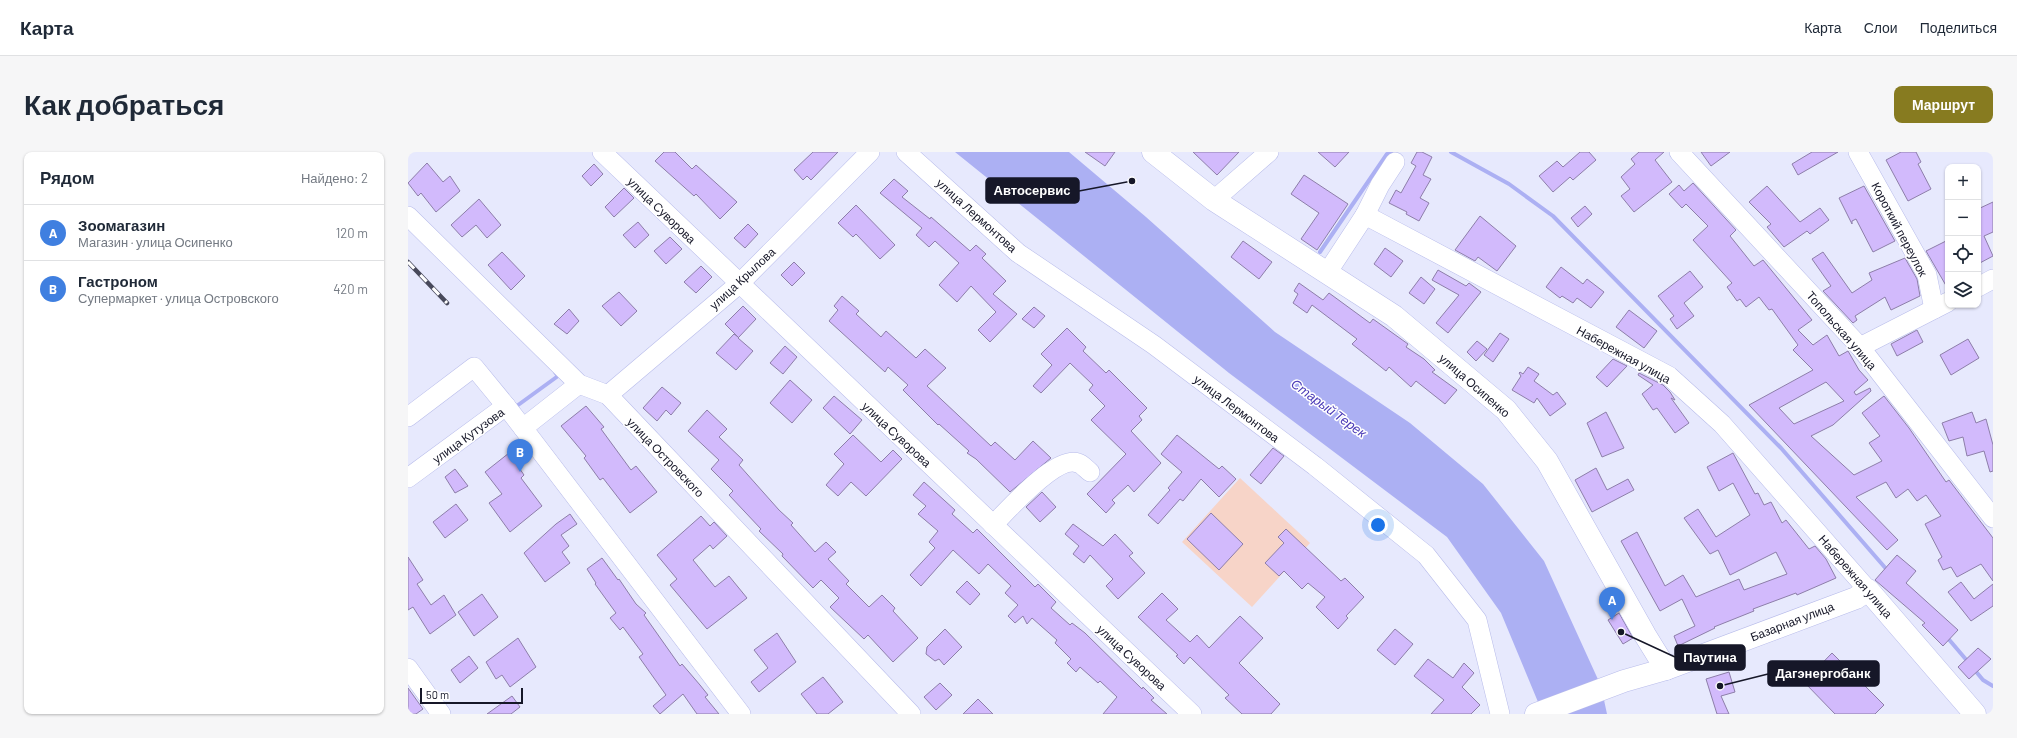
<!DOCTYPE html>
<html lang="ru">
<meta charset="utf-8">
<style>
:root{--surface:#fff;--page:#f6f6f7;--text:#1f2937;--muted:#747a83;--line:#e0e1e3;--accent:#877b20}
body{margin:0;font-family:Barlow,sans-serif;background:var(--page);color:var(--text)}
.controls{position:absolute;right:12px;top:12px;display:grid;overflow:hidden;border-radius:8px;box-shadow:0 1px 3px #0004}
.controls button{width:36px;height:36px;display:grid;place-items:center;padding:0;border:0;border-bottom:1px solid var(--line);background:var(--surface);color:var(--text);font:20px sans-serif}
.scale{position:absolute;left:12px;bottom:10px;width:103px;box-sizing:border-box;padding-left:4px;border:2px solid #161728;border-top:0;font-size:11px;line-height:14px;white-space:nowrap;color:#161728;-webkit-text-stroke:3px #fff;paint-order:stroke}
.you{position:absolute;left:970px;top:373px;width:14px;height:14px;margin:-10px;border:3px solid #fff;border-radius:50%;background:#1a73e8;box-shadow:0 0 0 6px #1a73e833}
.badge{display:grid;place-items:center;width:26px;height:26px;border-radius:50%;background:var(--accent);color:#fff;font-size:13px;font-weight:700}
.pin{position:absolute;translate:-50% -33px;filter:drop-shadow(0 1px 2px #0008)}
.pin::after{content:'';position:absolute;top:21px;width:14px;height:12px;background:inherit;clip-path:polygon(0 0,100% 0,50% 100%)}
.list{margin:0;padding:0;list-style:none}
h2{display:flex;justify-content:space-between;align-items:center;height:52px;margin:0;padding:0 16px;font-size:17px}
h2 small{font-size:13px;font-weight:400;color:var(--muted)}
.list li{display:grid;grid-template-columns:26px 1fr auto;gap:12px;align-items:center;box-sizing:border-box;height:56px;padding:0 16px;border-top:1px solid var(--line)}
.list b{display:block;font-size:15px;white-space:nowrap}
.list p{margin:0;font-size:13px;white-space:nowrap;color:var(--muted)}
.list em{font-size:13px;font-style:normal;color:var(--muted)}
.icon{flex:none;width:22px;height:22px;fill:none;stroke:currentColor;stroke-width:2;stroke-linecap:round;stroke-linejoin:round}
.map{position:relative;flex:none;width:1585px;height:562px;overflow:hidden;border-radius:8px}
header{display:flex;align-items:center;gap:24px;box-sizing:border-box;height:56px;padding:0 20px;background:var(--surface);border-bottom:1px solid var(--line)}
header strong{font-size:19px}
nav{display:flex;gap:22px;margin-inline-start:auto;font-size:14px}
.intro{display:flex;align-items:center;justify-content:space-between;box-sizing:border-box;height:96px;padding:0 24px}
h1{margin:0;font-size:28px}
.button{padding:10px 18px;border-radius:8px;background:var(--accent);color:#fff;font-size:14px;font-weight:700}
main{display:flex;gap:24px;padding:0 24px}
aside{flex:1;background:var(--surface);border-radius:8px;box-shadow:0 1px 3px #0004}
.map>svg:first-child{display:block}
</style>
<header>
<strong>Карта</strong>
<nav><a>Карта</a><a>Слои</a><a>Поделиться</a></nav>
</header>
<div class="intro"><h1>Как добраться</h1><a class="button">Маршрут</a></div>
<main>
<aside>
<h2>Рядом<small>Найдено: 2</small></h2>
<ul class="list">
<li><span class="badge" style="background:#3f7fe0">A</span><div><b>Зоомагазин</b><p>Магазин · улица Осипенко</p></div><em>120 m</em></li>
<li><span class="badge" style="background:#3f7fe0">B</span><div><b>Гастроном</b><p>Супермаркет · улица Островского</p></div><em>420 m</em></li>
</ul>
</aside>
<div class="map">
<svg width="1585" height="562" viewBox="0 0 1585 562">
<rect width="100%" height="100%" fill="#e7e9fd"/>
<!-- green -->
<path fill="#f7d4c8" d="M832 326 902 391 844 455 774 390Z"/>
<!-- water -->
<path fill="#acb0f3" d="M547 0H661L738 65 867 180 1002 271 1075 332 1136 409 1193 534 1199 562H1135L1093 461 1039 385 821 221Z"/>
<g fill="none" stroke-linecap="round" stroke-linejoin="round">
<!-- stream -->
<g stroke="#acb0f3" stroke-width="4">
<path d="M1043 0 1101 32 1145 64 1373 296 1480 419"/>
<path d="M912 100 979 2 983 0"/>
<path d="M106 256 150 224 147 220"/>
<path d="M1538 484 1561 511"/>
<path d="M1565 516 1575 528 1585 534"/>
</g>
</g>
<!-- building -->
<g fill="#d2bafc" stroke="#8d7ea9" fill-rule="evenodd">
<path d="M256 0H267L284 17 288 13 329 50 312 67 288 42 286 44 247 9Z"/>
<path d="M405 0H430L403 28 399 24 395 28 386 18Z"/>
<path d="M677 0H707L697 14Z"/>
<path d="M785 0H831L809 23Z"/>
<path d="M910 0H941L927 15Z"/>
<path d="M1009 0H1014L1024 5 1015 23 1023 27 1012 46 1021 51 1011 69 998 62 999 60 981 51 988 38 993 41 1008 14 1003 11Z"/>
<path d="M1172 0H1181L1188 8 1165 28 1162 25 1145 40 1131 24 1149 9 1155 15Z"/>
<path d="M1231 0H1256L1247 8 1264 30 1226 60 1213 44 1222 37 1213 25 1227 12 1223 7Z"/>
<path d="M1293 0H1322L1303 14Z"/>
<path d="M1404 0H1430L1390 23 1384 12Z"/>
<path d="M1493 0H1508L1513 10 1510 12 1523 37 1500 49 1478 8Z"/>
<path d="M19 11 35 30 42 24 52 39 28 60 13 41 10 44 0 31Z"/>
<path d="M186 12 195 22 183 34 174 24Z"/>
<path d="M896 23 940 52 909 98 893 87 911 61 883 42Z"/>
<path d="M486 27 500 39 494 45 522 67 523 65 562 99 568 93 578 102 574 106 598 129 585 142 609 162 582 190 570 178 588 160 563 134 549 150 531 133 551 111 527 89 521 95 508 83 514 76 472 41Z"/>
<path d="M1285 31 1328 78 1322 84 1346 114 1355 108 1404 168 1390 178 1405 193 1419 183 1431 204 1440 199 1451 218 1460 228 1446 240 1448 243 1462 236 1463 239 1425 273 1403 284 1446 323 1474 309 1461 291 1472 284 1454 261 1476 244 1501 276 1538 330 1541 328 1585 386V429L1573 412 1549 425 1543 415 1535 418 1530 408 1534 405 1517 372 1533 364 1518 343 1509 349 1500 337 1488 346 1478 330 1448 345 1490 388 1479 398 1341 253 1405 218 1385 198 1390 193 1364 157 1361 158 1351 145 1338 155 1332 147 1329 149 1319 135 1324 131 1285 88 1300 74 1278 52 1274 56 1261 42 1271 33 1276 39ZM1418 230 1436 249 1386 272 1371 256Z"/>
<path d="M1359 34 1392 70 1412 56 1421 68 1402 82 1399 79 1376 95 1359 75 1363 72 1341 50Z"/>
<path d="M1456 34 1487 89 1465 100 1448 67 1444 69V72L1431 46Z"/>
<path d="M216 36 226 46 206 65 197 55Z"/>
<path d="M71 47 93 73 79 86 68 73 54 85 43 73Z"/>
<path d="M1585 50V80L1576 84 1585 104 1570 112V57Z"/>
<path d="M448 53 487 93 472 107 448 82 445 85 430 71Z"/>
<path d="M1177 54 1184 62 1170 75 1163 66Z"/>
<path d="M1072 64 1108 94 1089 119 1070 105 1067 109 1047 98Z"/>
<path d="M230 70 241 83 227 96 215 83Z"/>
<path d="M340 72 350 82 337 96 326 86Z"/>
<path d="M262 85 274 97 258 112 246 99Z"/>
<path d="M1540 88V137L1518 99Z"/>
<path d="M835 89 864 110 851 127 823 105Z"/>
<path d="M977 96 995 109 983 125 966 112Z"/>
<path d="M94 100 117 124 103 138 80 113Z"/>
<path d="M1415 100 1444 141 1464 128 1461 121 1497 106 1509 127 1512 144 1483 158 1477 145 1447 164 1449 168 1445 171 1415 139 1423 134 1404 107Z"/>
<path d="M386 110 397 121 384 134 373 123Z"/>
<path d="M293 114 304 125 288 141 276 130Z"/>
<path d="M1153 115 1175 132 1179 127 1196 140 1183 156 1169 146 1165 151 1154 144 1152 146 1138 135Z"/>
<path d="M1030 118 1058 134 1061 131 1073 140 1040 181 1028 171 1051 143 1024 128Z"/>
<path d="M1282 119 1295 135 1276 151 1286 164 1269 177 1262 167 1266 164 1250 144Z"/>
<path d="M1013 125 1027 137 1016 152 1001 141Z"/>
<path d="M891 131 915 148 921 141 962 171 965 167 1000 192 998 195 1016 207 1027 218 1024 220 1049 238 1037 252 1008 229 1003 235 981 215 978 219 944 192 949 187 904 153 899 161 885 151 890 142 886 139Z"/>
<path d="M211 140 229 159 213 174 194 154Z"/>
<path d="M434 144 451 159 448 162 473 185 478 179 508 206 517 197 538 216 519 234 583 294 587 290 607 308 625 289 643 306 602 340 568 307 559 301 561 299 531 272 530 273 495 238 500 233 480 215 477 220 421 169 430 158 426 154Z"/>
<path d="M335 154 348 167 330 186 345 199 328 218 308 201 326 182 330 185 317 172Z"/>
<path d="M626 155 637 164 626 176 614 167Z"/>
<path d="M161 157 171 169 159 182 146 172Z"/>
<path d="M1221 158 1249 179 1236 196 1208 175Z"/>
<path d="M659 176 678 195 675 199 698 221 701 218 739 256 731 264 734 268 723 279 753 311 726 340 720 333 704 348 707 351 698 361 679 342 718 302 683 268 697 254 681 238 685 233 662 211 633 241 625 234 644 213 633 202Z"/>
<path d="M1509 178 1515 190 1489 204 1483 192Z"/>
<path d="M1092 181 1101 187 1085 210 1076 203Z"/>
<path d="M1560 187 1571 206 1543 223 1532 203Z"/>
<path d="M1069 189 1079 197 1068 209 1059 200Z"/>
<path d="M377 194 389 205 375 222 362 211Z"/>
<path d="M1205 207 1219 214 1199 235 1188 225Z"/>
<path d="M1120 215 1131 222 1126 229 1145 243 1149 240 1158 252 1142 264 1129 246 1126 251 1104 238 1113 224 1111 221 1112 220 1115 222Z"/>
<path d="M1231 221 1255 233 1262 240 1267 248 1263 246 1281 271 1267 281 1249 256 1245 258 1234 242 1245 233 1230 223Z"/>
<path d="M382 228 404 248 384 271 362 251Z"/>
<path d="M254 235 273 251 263 263 258 258 249 269 235 256Z"/>
<path d="M426 244 454 268 442 282 415 256Z"/>
<path d="M178 254 196 275 193 277 223 318 228 314 249 340 222 361 195 326 192 328 176 306 178 304 153 274Z"/>
<path d="M299 258 319 277 311 285 335 308 331 313 371 358 385 371 383 373 407 400 418 390 428 400 420 407 441 429 438 432 461 455 474 443 487 456 485 459 510 486 485 510 460 483 456 487 422 455 431 446 413 428 405 436 374 404 375 402 351 379 353 377 321 343 325 339 303 317 311 308 280 279Z"/>
<path d="M1198 260 1216 296 1194 305 1179 271Z"/>
<path d="M1564 260 1568 271 1578 267 1585 293V319L1582 320 1576 299 1559 304 1555 285 1541 289 1534 271Z"/>
<path d="M445 283 473 310 485 298 494 307 458 344 443 330 430 344 418 333 436 312 426 302Z"/>
<path d="M769 283 811 317 814 314 828 327 811 345 793 327 775 349 772 347 750 372 740 363 762 338 760 336 774 320 753 302Z"/>
<path d="M865 296 876 304 853 332 842 323Z"/>
<path d="M101 301 116 323 113 326 134 354 102 380 81 351 94 342 77 320Z"/>
<path d="M1325 301 1347 342 1350 341 1356 353 1363 350 1374 371 1378 368 1401 397 1407 394 1418 407 1428 426 1389 443 1388 441 1345 457 1346 459 1306 475 1307 476 1270 494 1266 484 1287 474 1274 447 1252 459 1213 389 1229 380 1257 434 1275 423 1288 445 1331 427 1336 438 1379 422 1368 400 1322 423 1310 398 1302 402 1276 366 1290 357 1308 385 1342 363 1325 331 1311 339 1299 315Z"/>
<path d="M1188 316 1199 338 1220 327 1226 338 1184 360 1167 328Z"/>
<path d="M47 317 60 334 47 341 37 325Z"/>
<path d="M516 330 547 358 544 362 565 381 569 377 627 435 630 432 648 450 643 456 662 473 664 471 677 481 734 537 735 535 746 546 743 548 759 562H695L709 545 692 529 690 531 672 515 668 520 659 511 663 507 647 491 649 488 624 466 619 472 615 464 607 471 600 464 610 453 597 441 603 434 580 412 571 422 545 398 513 434 502 423 527 396 521 390 530 379 510 362 518 354 505 343Z"/>
<path d="M634 340 648 355 632 370 618 355Z"/>
<path d="M48 352 60 368 37 386 25 370Z"/>
<path d="M803 361 835 392 811 418 779 387Z"/>
<path d="M162 362 169 372 153 383 161 394 154 400 162 411 137 430 116 401 148 372Z"/>
<path d="M293 364 302 374 306 370 319 384 305 397 302 393 285 408 307 435 321 424 339 446 299 477 262 433 269 427 249 403Z"/>
<path d="M665 372 695 394 707 382 725 401 721 404 737 421 710 447 698 434 705 427 682 403 676 411 665 402 671 394 657 382Z"/>
<path d="M878 377 933 429 937 426 956 445 938 464 940 466 930 477 908 455 917 445 900 431 894 437 876 419 871 424 857 411 876 391 870 385Z"/>
<path d="M1489 403 1508 419 1498 431 1550 478 1535 494 1514 473 1517 471 1467 428Z"/>
<path d="M0 405 15 428 9 432 23 453 36 443 48 463 22 482 5 455 0 458Z"/>
<path d="M194 406 210 428 211 427 228 452 238 461 236 463 272 514 274 512 292 533 300 543 297 545 311 562H289L275 542 252 562 245 554 258 543 231 505 235 502 215 475 212 478 202 466 208 461 187 432 188 431 179 417Z"/>
<path d="M559 429 572 442 562 453 548 440Z"/>
<path d="M1553 430 1566 447 1585 432V454L1563 469 1540 440Z"/>
<path d="M754 441 770 457 758 468 782 490 789 483 801 496 832 464 855 486 831 511 872 552 863 562H834L817 546 821 543 782 505 776 512 768 504 770 503 730 465Z"/>
<path d="M74 442 90 465 66 484 50 460Z"/>
<path d="M1211 461 1225 486 1215 492 1200 468Z"/>
<path d="M537 477 554 495 536 513 531 507 527 509 518 502 519 495Z"/>
<path d="M987 477 1005 492 987 513 969 498Z"/>
<path d="M369 481 388 510 351 540 343 530 360 516 346 498Z"/>
<path d="M110 486 128 515 102 535 94 523 88 527 78 510Z"/>
<path d="M1570 496 1583 507 1561 527 1550 515Z"/>
<path d="M1424 501 1476 553 1467 562H1427L1396 530Z"/>
<path d="M61 504 70 516 52 531 43 518Z"/>
<path d="M1020 507 1045 526 1056 511 1066 521 1054 535 1072 553 1063 562H1023L1036 548 1006 524Z"/>
<path d="M1321 520 1327 540 1313 544 1321 562H1309L1298 527Z"/>
<path d="M415 525 435 550 420 562H409L393 542Z"/>
<path d="M532 531 544 543 528 558 516 545Z"/>
<path d="M0 536 15 557 8 562H0Z"/>
<path d="M104 544 112 555 103 562H79Z"/>
<path d="M570 547 585 562H555Z"/>
</g>
<g fill="none" stroke-linecap="round" stroke-linejoin="round">
<!-- minor casing -->
<g stroke="#b8bcea" stroke-width="20">
<g id="minor">
<path d="M194 0 784 562"/>
<path d="M498 0 610 101 746 193 907 314 1018 403 1069 468 1092 562"/>
<path d="M1271 0 1452 195 1585 366"/>
<path d="M1450 0 1519 123 1526 157"/>
<path d="M806 48 861 0"/>
<path d="M957 63 972 33 987 10"/>
<path d="M0 64 171 232 200 243 503 562"/>
<path d="M919 121 957 63 1261 224 1314 272 1460 438"/>
<path d="M1570 135 1585 127"/>
<path d="M1452 195 1540 150"/>
<path d="M200 243 331 132 462 0"/>
<path d="M0 265 66 215 98 254"/>
<path d="M115 276 333 562"/>
<path d="M0 326 98 254 115 276 171 232"/>
<path d="M585 373C600 358 648 303 670 311 674 312 678 317 682 320"/>
<path d="M0 516 33 562"/>
</g>
</g>
<!-- major casing -->
<g stroke="#b8bcea" stroke-width="23">
<g id="major">
<path d="M745 0 806 48 986 164 1098 258 1139 309 1237 483 1258 517"/>
<path d="M1128 562 1216 529 1258 517 1448 446 1460 438 1567 562"/>
</g>
</g>
<!-- minor -->
<use href="#minor" stroke="#fff" stroke-width="19"/>
<!-- major -->
<use href="#major" stroke="#fff" stroke-width="22"/>
<!-- rail casing -->
<g stroke="#48495b" stroke-width="4.5">
<path id="rail" d="M0 110 39 151"/>
</g>
<!-- rail -->
<use href="#rail" stroke="#fff" stroke-width="3" stroke-dasharray="9" stroke-linecap="butt"/>
</g>
<g text-anchor="middle" dominant-baseline="central" stroke-width="3" stroke-linejoin="round" paint-order="stroke">
<!-- street labels -->
<g font-size="12" fill="#161728" stroke="#fff">
<text transform="translate(254 58) rotate(44)">улица Суворова</text>
<text transform="translate(569 63) rotate(42)">улица Лермонтова</text>
<text transform="translate(1492 77) rotate(62)">Короткий переулок</text>
<text transform="translate(334 126) rotate(-43)">улица Крылова</text>
<text transform="translate(1434 178) rotate(49)">Топольская улица</text>
<text transform="translate(1216 202) rotate(29)">Набережная улица</text>
<text transform="translate(1067 233) rotate(41)">улица Осипенко</text>
<text transform="translate(829 256) rotate(37)">улица Лермонтова</text>
<text transform="translate(489 282) rotate(43)">улица Суворова</text>
<text transform="translate(60 283) rotate(-36)">улица Кутузова</text>
<text transform="translate(258 305) rotate(46)">улица Островского</text>
<text transform="translate(1448 424) rotate(49)">Набережная улица</text>
<text transform="translate(1384 469) rotate(-21)">Базарная улица</text>
<text transform="translate(724 505) rotate(43)">улица Суворова</text>
</g>
<!-- water labels -->
<g font-size="13" font-style="italic" fill="#4a3ab7" stroke="#fff">
<text transform="translate(921 256) rotate(36)">Старый Терек</text>
</g>
</g>
<!-- callouts -->
<path fill="none" stroke="#161728" stroke-width="1.5" d="M724 29L671 39M1213 480L1267 505M1312 534L1360 522"/>
<g fill="#161728" stroke="#fff" stroke-width="1.5">
<circle cx="724" cy="29" r="4"/>
<circle cx="1213" cy="480" r="4"/>
<circle cx="1312" cy="534" r="4"/>
</g>
<g fill="#161728" stroke="#161728" stroke-width="1.5">
<rect x="578" y="26" width="93" height="25" rx="4"/>
<rect x="1267" y="493" width="70" height="25" rx="4"/>
<rect x="1360" y="509" width="111" height="25" rx="4"/>
</g>
<g font-size="13" text-anchor="middle" font-weight="bold" fill="#fff">
<text x="624" y="43">Автосервис</text>
<text x="1302" y="510">Паутина</text>
<text x="1415" y="526">Дагэнергобанк</text>
</g>
</svg>
<div class="controls">
<button>+</button>
<button>−</button>
<button><svg class="icon" aria-label="locate" viewBox="0 0 24 24"><circle cx="12" cy="12" r="6"/><path d="M12 2v4M12 18v4M2 12h4M18 12h4"/></svg></button>
<button><svg class="icon" aria-label="layers" viewBox="0 0 24 24"><path d="M12 4l9 5-9 5-9-5zM3 14l9 5 9-5"/></svg></button>
</div>
<div class="scale">50 m</div>
<div class="you"></div>
<div class="pin badge" style="left:1204px;top:468px;background:#3f7fe0">A</div>
<div class="pin badge" style="left:112px;top:320px;background:#3f7fe0">B</div>
</div>
</main>
